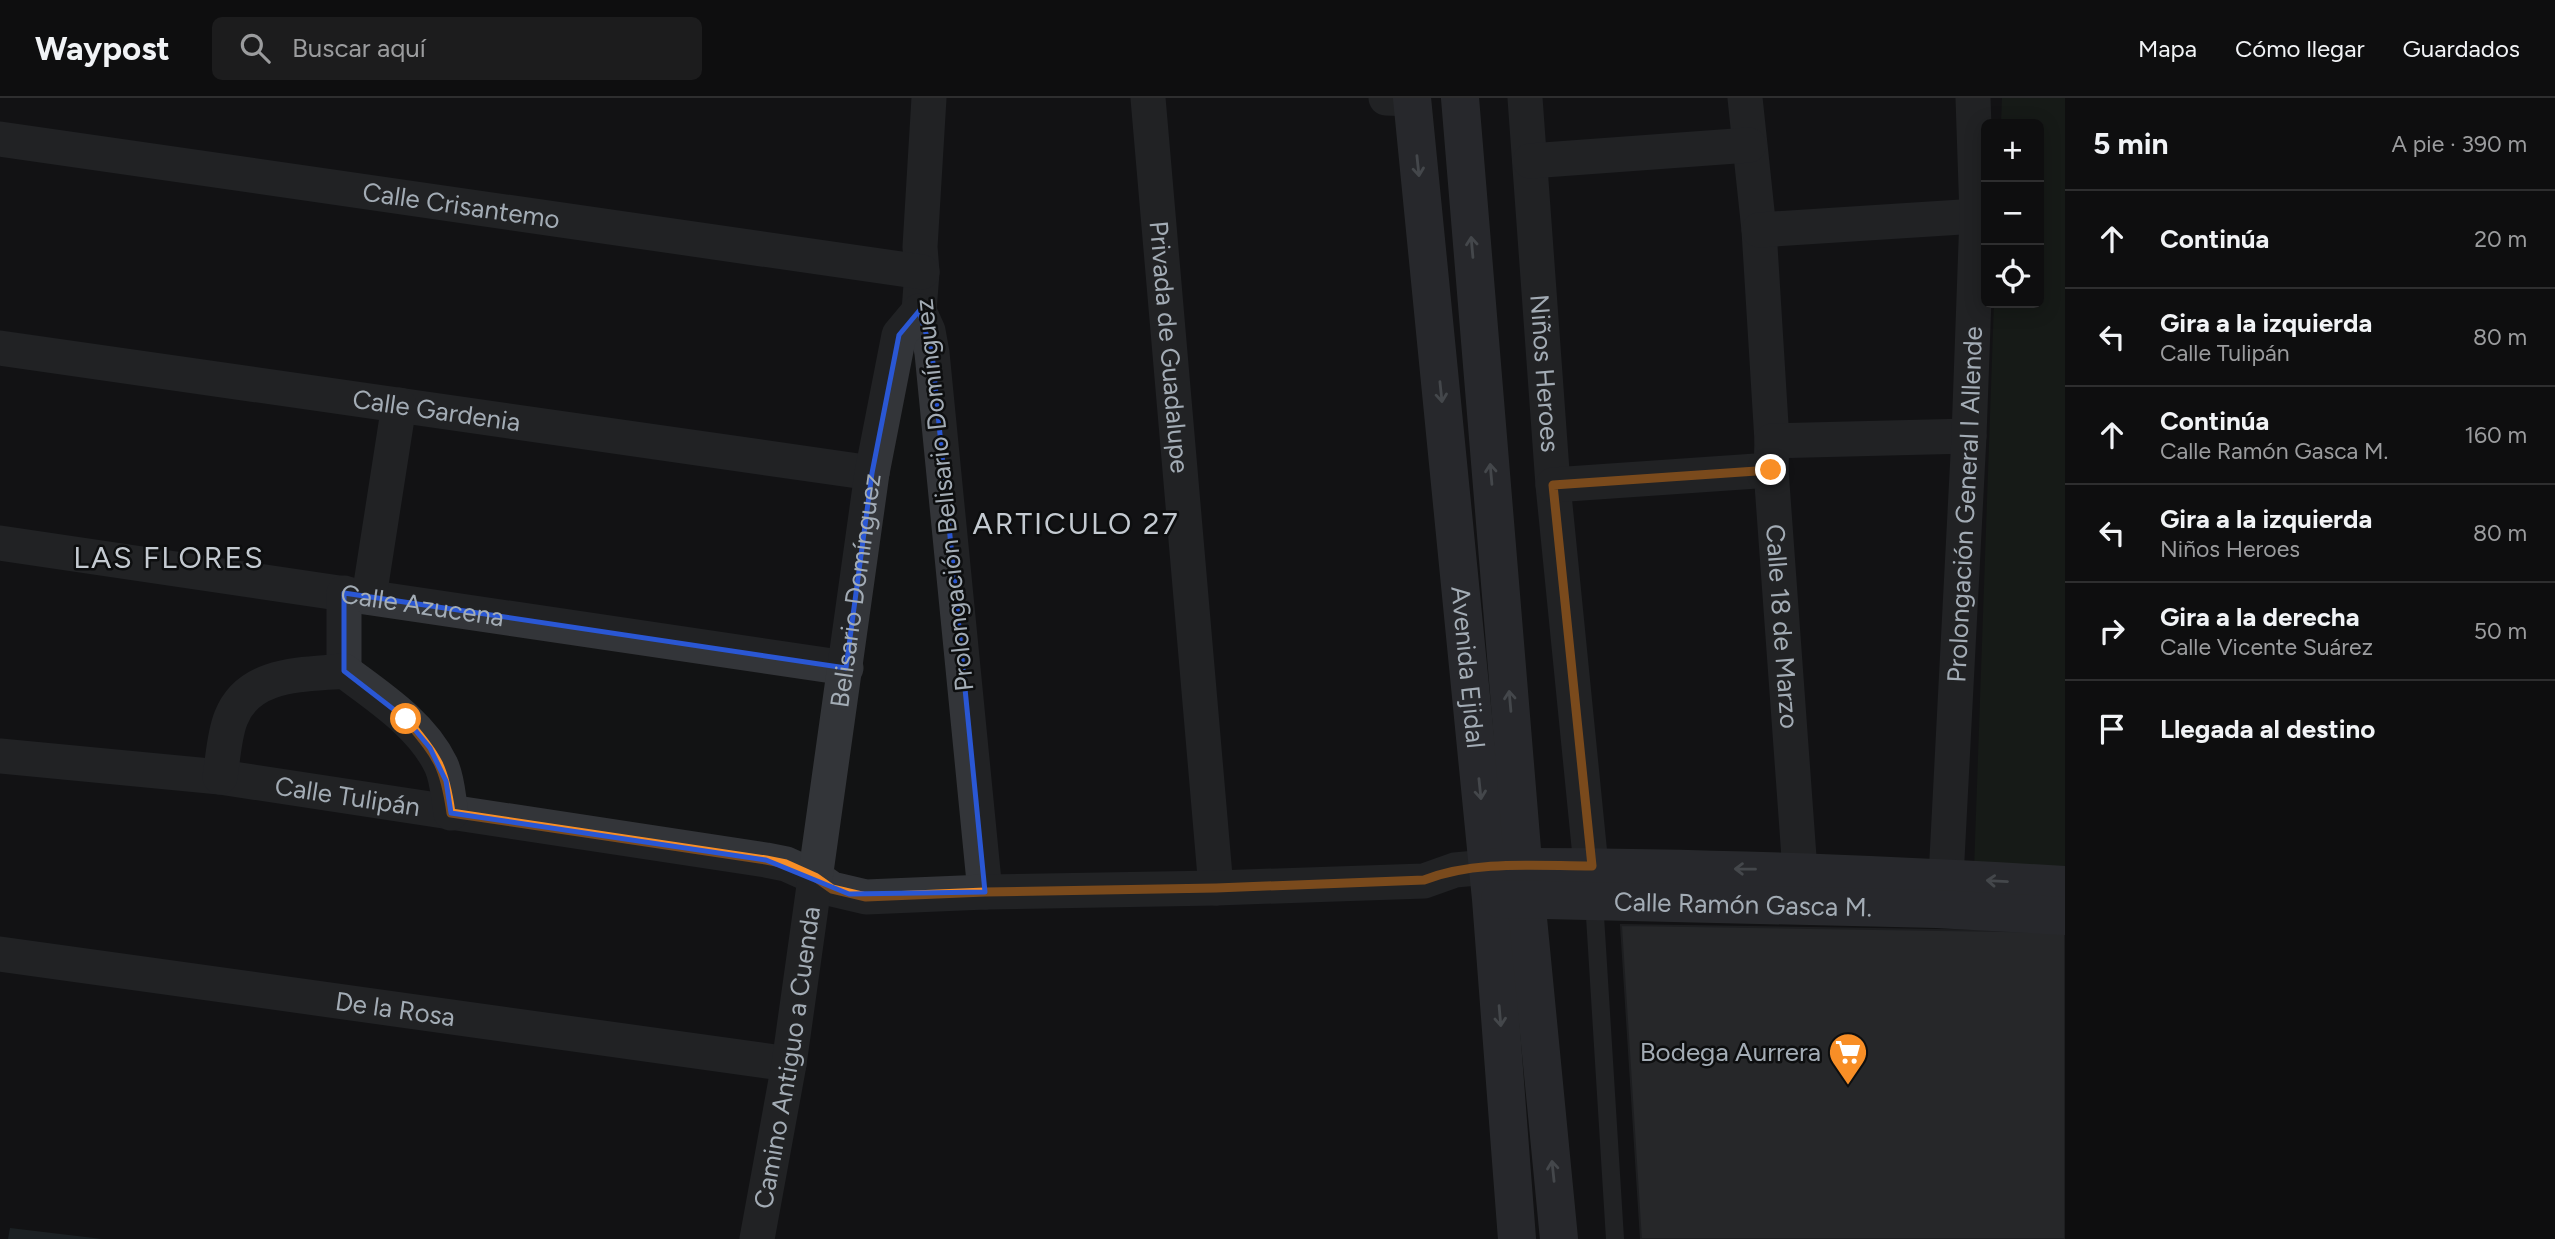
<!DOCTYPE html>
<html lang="es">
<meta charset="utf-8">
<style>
:root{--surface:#0e0e0f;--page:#1c1c1d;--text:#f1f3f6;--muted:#9b9c9e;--line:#2e2e2f}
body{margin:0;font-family:Figtree,sans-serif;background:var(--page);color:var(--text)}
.controls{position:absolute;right:21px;top:21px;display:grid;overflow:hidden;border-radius:10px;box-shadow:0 4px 18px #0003}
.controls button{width:63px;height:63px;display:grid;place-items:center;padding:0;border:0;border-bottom:2px solid var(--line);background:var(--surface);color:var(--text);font:35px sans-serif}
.stop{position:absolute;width:21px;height:21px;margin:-16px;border:5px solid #f88e26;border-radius:50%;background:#fff}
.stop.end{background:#f88e26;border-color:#fff;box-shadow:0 2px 7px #0008}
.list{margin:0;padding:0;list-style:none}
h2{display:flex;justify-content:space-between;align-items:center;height:91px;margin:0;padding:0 28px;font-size:30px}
h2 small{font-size:23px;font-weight:400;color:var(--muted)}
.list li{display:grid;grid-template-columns:46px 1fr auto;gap:21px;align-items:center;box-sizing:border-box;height:98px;padding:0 28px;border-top:2px solid var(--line)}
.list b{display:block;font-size:26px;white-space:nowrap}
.list p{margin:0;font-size:23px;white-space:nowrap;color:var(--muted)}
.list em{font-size:23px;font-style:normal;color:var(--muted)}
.icon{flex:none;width:38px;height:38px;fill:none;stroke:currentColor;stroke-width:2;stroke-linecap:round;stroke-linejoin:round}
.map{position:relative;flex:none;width:2065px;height:1141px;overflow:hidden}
header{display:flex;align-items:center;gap:42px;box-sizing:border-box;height:98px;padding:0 35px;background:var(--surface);border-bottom:2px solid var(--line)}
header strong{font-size:33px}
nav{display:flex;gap:38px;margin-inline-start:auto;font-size:24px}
.search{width:490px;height:63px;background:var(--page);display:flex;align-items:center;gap:18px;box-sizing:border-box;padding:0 24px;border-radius:10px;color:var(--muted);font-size:26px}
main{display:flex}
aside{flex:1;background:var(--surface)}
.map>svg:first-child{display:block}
</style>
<header>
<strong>Waypost</strong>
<div class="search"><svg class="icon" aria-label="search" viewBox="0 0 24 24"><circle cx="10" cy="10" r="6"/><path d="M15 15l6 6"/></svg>Buscar aquí</div>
<nav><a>Mapa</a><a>Cómo llegar</a><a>Guardados</a></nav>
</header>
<main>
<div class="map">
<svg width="2065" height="1141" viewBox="0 0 2065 1141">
<rect width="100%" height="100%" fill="#121314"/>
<!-- green -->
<path fill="#1c241c" d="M2002 0H2065V779L1974 773 1994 205H2039V26H2001Z"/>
<!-- water -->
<path fill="#283438" d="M10 1130 102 1141H8Z"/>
<!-- building -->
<path fill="#3e4144" stroke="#2c2d30" stroke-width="2" d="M1621 827 2065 834V1141H1641Z"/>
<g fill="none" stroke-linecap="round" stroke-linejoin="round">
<!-- lane -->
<path stroke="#333539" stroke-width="18" d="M1594 802 1615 1141"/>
<!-- street -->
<g stroke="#333539" stroke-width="35">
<path d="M929 0 920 149 922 174 919 213 928 233 932 255 985 794"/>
<path id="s1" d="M1148 0 1216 790"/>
<path d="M1386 0 1412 1"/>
<path id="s2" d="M1525 0 1553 387 1594 798"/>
<path id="s3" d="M1745 0 1759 132 1772 343 1771 372 1800 773 1799 803"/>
<path id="s4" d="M0 41 922 174"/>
<path d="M1530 63 1749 47"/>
<path d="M1759 132 1977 118"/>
<path id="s5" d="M0 250 872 375"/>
<path d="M1772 343 1969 338"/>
<path d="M1553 387 1771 372"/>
<path id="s6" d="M0 445 846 570"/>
<path d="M344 495V573"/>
<path d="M369 499 399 307"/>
<path id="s7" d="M0 658 220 679 766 762 786 766 815 779 832 791 866 799 985 794 1216 790 1424 783 1455 772 1487 769"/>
<path d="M220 679C223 661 224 637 231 620 249 574 303 577 344 573 379 599 422 627 441 667 448 682 448 699 451 715"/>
<path id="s8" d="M1939 807 1946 780 1969 338 1977 118 1973 0"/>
<path id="s9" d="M0 856 789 966"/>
<path id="s10" d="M757 1141 789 966 872 375 899 237 919 213"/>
</g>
<!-- secondary -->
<g stroke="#414449" stroke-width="38">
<path id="s11" d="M1412 0 1491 801 1517 1141"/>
<path d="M1460 0 1526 800 1559 1141"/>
<path d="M1497 769C1687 768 1876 776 2065 787"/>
<path id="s12" d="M1500 801 1937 811 2065 818"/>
</g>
</g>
<!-- one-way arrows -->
<defs><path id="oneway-shaft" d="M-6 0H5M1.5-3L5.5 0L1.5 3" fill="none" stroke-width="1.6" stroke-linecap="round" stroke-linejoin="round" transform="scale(1.75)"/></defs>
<g stroke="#81888f">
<use href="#oneway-shaft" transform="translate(1418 68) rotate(84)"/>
<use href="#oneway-shaft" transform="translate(1472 149) rotate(-95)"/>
<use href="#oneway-shaft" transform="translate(1441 294) rotate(84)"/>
<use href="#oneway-shaft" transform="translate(1491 376) rotate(-95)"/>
<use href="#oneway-shaft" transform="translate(1510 603) rotate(-95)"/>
<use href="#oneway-shaft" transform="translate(1480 691) rotate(84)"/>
<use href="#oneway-shaft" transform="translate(1745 771) rotate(-179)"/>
<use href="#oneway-shaft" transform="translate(1997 783) rotate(-177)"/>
<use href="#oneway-shaft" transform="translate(1500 918) rotate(85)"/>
<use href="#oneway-shaft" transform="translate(1553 1073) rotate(-96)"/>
</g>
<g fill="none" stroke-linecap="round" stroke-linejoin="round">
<!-- route -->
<path stroke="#f88e26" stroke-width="9" d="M406 621C437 659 444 666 451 715L766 762 786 766 815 779 832 791 866 799 985 794 1216 790 1424 782C1476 762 1536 768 1592 768L1553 387 1771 372"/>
</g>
<!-- marked area -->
<path d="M0 0H2065V1141H0ZM919 213 932 255 985 794 849 796 766 762 451 715 446 683 430 650 406 621 344 573V495L846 570 872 375 899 237Z" fill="#121314" fill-opacity=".55" fill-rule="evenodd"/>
<path fill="none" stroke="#2a57d4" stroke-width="5" stroke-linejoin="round" d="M919 213 932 255 985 794 849 796 766 762 451 715 446 683 430 650 406 621 344 573V495L846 570 872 375 899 237Z"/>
<!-- icons -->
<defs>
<g id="supermarket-pin" transform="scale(2.0125)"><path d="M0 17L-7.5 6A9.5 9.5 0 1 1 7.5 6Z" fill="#f88e26" stroke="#0d0e0f"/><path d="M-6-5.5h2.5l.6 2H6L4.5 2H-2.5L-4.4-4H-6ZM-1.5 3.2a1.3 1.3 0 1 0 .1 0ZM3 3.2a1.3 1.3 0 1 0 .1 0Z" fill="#fff"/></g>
</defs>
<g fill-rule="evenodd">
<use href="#supermarket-pin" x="1848" y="954"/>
</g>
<g text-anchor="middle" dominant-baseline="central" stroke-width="5" stroke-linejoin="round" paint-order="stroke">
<!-- street labels -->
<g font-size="26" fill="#a3acb5" stroke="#0d0e0f">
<text stroke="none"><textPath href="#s4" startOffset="466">Calle Crisantemo</textPath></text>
<text stroke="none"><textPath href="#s1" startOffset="250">Privada de Guadalupe</textPath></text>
<text stroke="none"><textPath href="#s2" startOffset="276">Niños Heroes</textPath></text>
<text stroke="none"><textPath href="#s5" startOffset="441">Calle Gardenia</textPath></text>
<text transform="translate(944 397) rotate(-96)">Prolongación Belisario Domínguez</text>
<text stroke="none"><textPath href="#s8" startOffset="402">Prolongación General I Allende</textPath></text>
<text stroke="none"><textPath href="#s10" startOffset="656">Belisario Domínguez</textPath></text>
<text stroke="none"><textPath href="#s6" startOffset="427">Calle Azucena</textPath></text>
<text stroke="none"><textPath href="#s3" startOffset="530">Calle 18 de Marzo</textPath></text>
<text stroke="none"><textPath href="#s11" startOffset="572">Avenida Ejidal</textPath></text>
<text stroke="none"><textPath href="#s7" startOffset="350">Calle Tulipán</textPath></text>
<text stroke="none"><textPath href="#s12" startOffset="243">Calle Ramón Gasca M.</textPath></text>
<text stroke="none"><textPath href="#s9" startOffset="399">De la Rosa</textPath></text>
<text stroke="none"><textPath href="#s10" startOffset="184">Camino Antiguo a Cuenda</textPath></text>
</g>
<!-- poi labels -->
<g font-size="26" fill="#a3acb5" stroke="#0d0e0f" text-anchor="end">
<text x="1821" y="954">Bodega Aurrera</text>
</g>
<!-- quarter labels -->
<g font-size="30" letter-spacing="2" fill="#c4cad1" stroke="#0d0e0f">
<text x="1076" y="425">ARTICULO 27</text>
<text x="169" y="459">LAS FLORES</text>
</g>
</g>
</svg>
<div class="controls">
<button>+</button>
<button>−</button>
<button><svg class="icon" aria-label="locate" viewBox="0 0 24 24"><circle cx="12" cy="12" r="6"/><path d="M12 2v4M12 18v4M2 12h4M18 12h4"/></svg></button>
</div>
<div class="stop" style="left:406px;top:621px"></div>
<div class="stop end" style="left:1771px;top:372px"></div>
</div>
<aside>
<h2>5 min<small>A pie · 390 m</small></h2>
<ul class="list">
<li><svg class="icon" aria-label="ahead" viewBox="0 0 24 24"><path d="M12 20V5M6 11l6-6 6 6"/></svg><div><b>Continúa</b></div><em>20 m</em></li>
<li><svg class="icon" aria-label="left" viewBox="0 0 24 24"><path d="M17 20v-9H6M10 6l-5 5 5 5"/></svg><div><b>Gira a la izquierda</b><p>Calle Tulipán</p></div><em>80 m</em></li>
<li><svg class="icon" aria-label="ahead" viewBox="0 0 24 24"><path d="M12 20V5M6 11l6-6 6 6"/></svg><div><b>Continúa</b><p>Calle Ramón Gasca M.</p></div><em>160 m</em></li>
<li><svg class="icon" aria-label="left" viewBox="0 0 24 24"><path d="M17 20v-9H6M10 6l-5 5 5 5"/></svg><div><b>Gira a la izquierda</b><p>Niños Heroes</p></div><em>80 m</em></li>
<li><svg class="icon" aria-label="right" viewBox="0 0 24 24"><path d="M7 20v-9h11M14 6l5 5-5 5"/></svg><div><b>Gira a la derecha</b><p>Calle Vicente Suárez</p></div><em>50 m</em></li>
<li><svg class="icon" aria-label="arrive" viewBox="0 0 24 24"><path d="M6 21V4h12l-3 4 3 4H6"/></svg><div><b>Llegada al destino</b></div></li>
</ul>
</aside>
</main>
